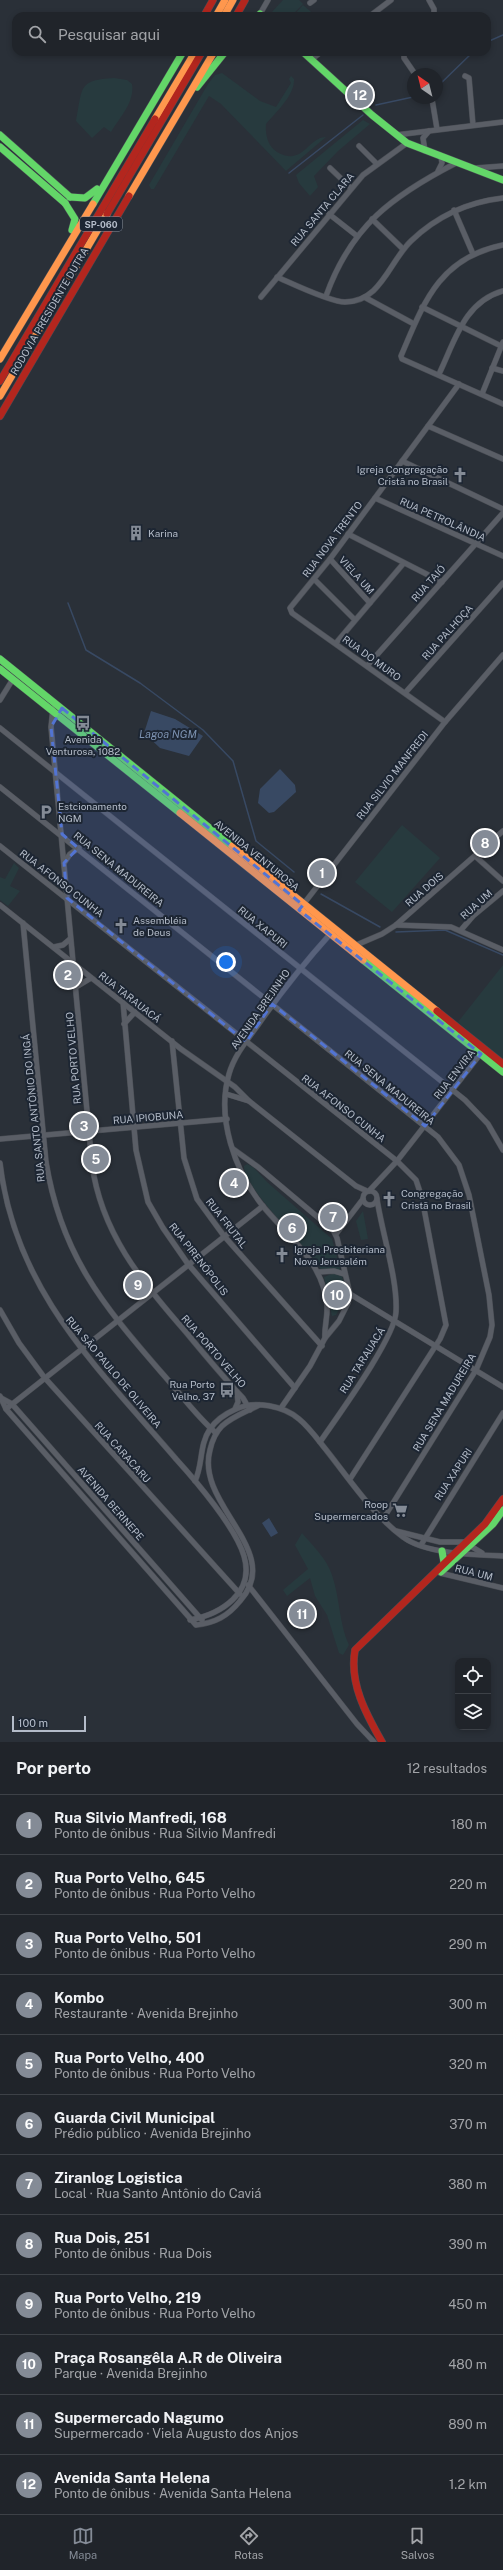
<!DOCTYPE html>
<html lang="pt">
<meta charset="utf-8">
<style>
:root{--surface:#20242a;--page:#2d3036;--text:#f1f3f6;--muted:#a2a4a8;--line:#3d4147;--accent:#848b96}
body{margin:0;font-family:"Public Sans",sans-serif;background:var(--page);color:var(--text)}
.controls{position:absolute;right:12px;bottom:12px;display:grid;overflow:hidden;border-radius:8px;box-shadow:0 2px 6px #0003}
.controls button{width:36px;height:36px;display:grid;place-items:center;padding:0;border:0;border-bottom:1px solid var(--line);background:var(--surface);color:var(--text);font:20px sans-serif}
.compass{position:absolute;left:407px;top:68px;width:36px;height:36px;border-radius:50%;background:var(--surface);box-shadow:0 2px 6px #0003;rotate:325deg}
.scale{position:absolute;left:12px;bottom:10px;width:74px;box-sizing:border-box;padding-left:4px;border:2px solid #b4bcc9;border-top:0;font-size:11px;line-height:14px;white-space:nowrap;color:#b4bcc9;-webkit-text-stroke:3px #1d2633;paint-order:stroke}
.you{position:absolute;left:226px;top:962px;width:14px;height:14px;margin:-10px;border:3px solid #fff;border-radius:50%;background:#1a73e8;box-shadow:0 0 0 6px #1a73e833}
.badge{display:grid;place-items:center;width:26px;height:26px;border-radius:50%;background:var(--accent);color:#fff;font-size:13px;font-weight:700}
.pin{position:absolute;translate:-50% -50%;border:2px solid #fff;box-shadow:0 1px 4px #0006}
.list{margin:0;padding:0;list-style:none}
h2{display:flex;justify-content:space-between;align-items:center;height:52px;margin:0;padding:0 16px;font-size:17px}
h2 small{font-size:13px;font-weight:400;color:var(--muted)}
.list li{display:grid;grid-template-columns:26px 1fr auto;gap:12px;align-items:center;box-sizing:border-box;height:60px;padding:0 16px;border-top:1px solid var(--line)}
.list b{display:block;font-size:15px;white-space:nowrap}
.list p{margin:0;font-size:13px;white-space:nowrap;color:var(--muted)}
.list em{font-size:13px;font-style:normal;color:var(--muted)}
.icon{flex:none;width:22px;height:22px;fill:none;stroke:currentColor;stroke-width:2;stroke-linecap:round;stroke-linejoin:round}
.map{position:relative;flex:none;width:503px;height:1742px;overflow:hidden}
.search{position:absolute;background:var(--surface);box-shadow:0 2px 6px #0003;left:12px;right:12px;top:12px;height:44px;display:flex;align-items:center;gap:10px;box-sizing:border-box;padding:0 14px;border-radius:12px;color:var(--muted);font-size:15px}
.sheet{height:772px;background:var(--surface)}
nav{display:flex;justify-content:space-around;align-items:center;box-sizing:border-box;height:56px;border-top:1px solid var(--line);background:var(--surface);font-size:11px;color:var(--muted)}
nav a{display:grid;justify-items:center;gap:2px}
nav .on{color:var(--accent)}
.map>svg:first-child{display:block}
</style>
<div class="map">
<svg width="503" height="1742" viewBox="0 0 503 1742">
<rect width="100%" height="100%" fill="#2a3038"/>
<!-- green -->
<g fill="#273a3e">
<path d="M283 0H299L303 4 291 16H274L271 13Z"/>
<path d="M303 5 316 16H293Z"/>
<path d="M222 73 260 101 276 107 291 83 289 79 291 76 294 79C295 95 276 112 266 124 265 135 268 146 277 152 303 167 308 137 326 137L286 171 221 104 209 96 154 189H151L149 185 208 84 215 75Z"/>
<path d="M114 78 127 80 132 84C135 102 120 117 111 132L104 127 92 138 76 121C83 88 77 80 114 78Z"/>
<path d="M363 120 370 124 338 151 314 176 318 187 310 196 299 183 296 175Z"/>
<path d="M402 825 440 858 392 912 355 882Z"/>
<path d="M14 863 19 868 10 886 20 891 8 906 0 900V877L5 879Z"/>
<path d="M503 965V1061L458 1022Z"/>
<path d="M247 1164 253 1167 267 1182 332 1239 341 1272H322L317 1262C302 1245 242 1184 244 1166Z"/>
<path d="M363 1211 368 1239 361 1240 356 1221Z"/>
<path d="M334 1273 342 1276 347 1294 336 1315 332 1316 324 1277Z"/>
<path d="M302 1533C313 1546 327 1559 332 1575 340 1598 339 1624 349 1645L343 1655 339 1653 327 1615 315 1596 310 1578 287 1596 283 1590 308 1569 295 1545Z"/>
</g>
<!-- water -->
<g fill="#384963">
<path d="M151 711 175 719 203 736 189 756 160 748 144 733Z"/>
<path d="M280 769 295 785 296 792 274 812 269 813 258 803 260 789Z"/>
<path d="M269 1518 278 1533 271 1537 262 1523Z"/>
</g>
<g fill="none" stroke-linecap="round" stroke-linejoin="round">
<!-- stream -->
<g stroke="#384963" stroke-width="1.5">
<path d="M487 42 503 35"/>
<path d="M437 87 473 52"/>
<path d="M376 105 413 97"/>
<path d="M289 173 363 115"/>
<path d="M68 603 86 650 140 683 203 730 233 761 256 841 294 872"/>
<path d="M321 894 380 927"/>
<path d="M396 932 445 930 503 955"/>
</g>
<!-- street casing -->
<g stroke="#484c53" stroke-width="6">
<g id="street">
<path d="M429 0 434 9V16"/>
<path d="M310 3 314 0"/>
<path d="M260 14 268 0"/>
<path d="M370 16 391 0"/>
<path d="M404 52V58L415 74"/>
<path d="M311 60 321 52"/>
<path d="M465 76 469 78 473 125"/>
<path d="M432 99 437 129"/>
<path d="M396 135 503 122"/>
<path d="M359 146 377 164"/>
<path d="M425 151 423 138 429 131"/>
<path d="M330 168 351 188"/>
<path d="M476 168 503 166"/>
<path d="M438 171 442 163 441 157"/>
<path d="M454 210 473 254"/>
<path d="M329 214 357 236"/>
<path d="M372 219 403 249"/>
<path d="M503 245C439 258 424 302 401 356L402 359 503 404"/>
<path d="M277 277C293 284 330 302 345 302 381 302 389 262 411 241 437 216 468 202 503 198"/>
<path d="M326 296C351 226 392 196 456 163"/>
<path d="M261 297 363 175 407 143"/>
<path d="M366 298 414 324"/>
<path d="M422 307 501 346"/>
<path d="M492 368 503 371"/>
<path d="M439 374C455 341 464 302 503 291"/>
<path d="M482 394 503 342"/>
<path d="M428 426 503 459"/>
<path d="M402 461 503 509"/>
<path d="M375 498 503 556"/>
<path d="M348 534 442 582"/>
<path d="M330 559 370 603"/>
<path d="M314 579 355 620"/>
<path d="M336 643 403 564"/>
<path d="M367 666 503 513"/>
<path d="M405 693 503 583"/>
<path d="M0 700 13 679"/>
<path d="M53 708 51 727 92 1164C101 1232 141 1281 185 1331 204 1354 223 1377 243 1398L250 1410"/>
<path d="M445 722 292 613 290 608 330 559 459 384"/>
<path d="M0 728 465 1100 488 1124 503 1150"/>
<path d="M0 787 438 1137 459 1165 469 1195 489 1295 492 1325 490 1337 476 1370 383 1519"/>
<path d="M0 846 397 1161 416 1180 422 1198 446 1325 440 1339 350 1479"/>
<path d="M475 856 503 881"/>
<path d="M64 863 70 854 79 848"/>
<path d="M0 905 181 1049 235 1087 249 1101"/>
<path d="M302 906 445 722 503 655"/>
<path d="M23 923 46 1162C61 1254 102 1304 161 1372 179 1392 196 1416 216 1433"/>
<path d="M396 925 451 927 503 950"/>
<path d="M461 930 473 916 503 891"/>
<path d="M354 946 382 934 396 925 503 831"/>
<path d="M54 947 63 945 70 939"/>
<path d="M76 987 91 978"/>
<path d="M123 1002 136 1150 148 1202 163 1228 188 1264 295 1388"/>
<path d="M124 1024 135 1012"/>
<path d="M172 1041 184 1158 197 1199 224 1236 322 1346"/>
<path d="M226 1094 249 1101 356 1186 367 1191"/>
<path d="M0 1139 227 1119"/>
<path d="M233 1149 258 1167 333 1230 337 1238 350 1294 348 1303 339 1321 325 1338 310 1366 281 1408"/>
<path d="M0 1163C15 1291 97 1367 176 1459 196 1481 236 1528 244 1556 255 1593 221 1614 190 1620"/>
<circle cx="370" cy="1198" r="7"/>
<path d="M369 1191 397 1161 482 1052"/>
<path d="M336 1234 363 1199"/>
<path d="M319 1272 334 1271 344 1274"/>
<path d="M350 1294 503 1387"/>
<path d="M0 1310 19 1343 44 1377 240 1594"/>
<path d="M325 1338C324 1327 328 1316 327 1305 323 1261 288 1237 262 1205 235 1171 216 1118 229 1074 234 1056 247 1040 258 1025 281 992 305 962 332 932"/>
<path d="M0 1396 6 1409 196 1625C215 1623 228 1616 240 1601 285 1551 195 1505 210 1450 212 1441 215 1433 222 1426 233 1416 246 1412 259 1405"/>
<path d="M1 1398 12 1404 202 1620"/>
<path d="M6 1409 263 1206"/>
<path d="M235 1409 238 1402 237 1392"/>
<path d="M320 1442C337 1417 395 1338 396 1312 398 1280 382 1233 377 1199"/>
<path d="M195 1481C203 1465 199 1445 210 1429 216 1420 227 1413 236 1409 255 1400 284 1406 299 1419 310 1428 318 1440 327 1451 350 1480 373 1515 403 1537 425 1554 476 1555 503 1556"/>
<path d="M396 1531 440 1542H464L482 1553"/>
<path d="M421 1545 503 1413"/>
<path d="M440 1573 503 1588"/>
<path d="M248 1585 357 1724 374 1742"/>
</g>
</g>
<!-- fast casing -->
<g stroke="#484c53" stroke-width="8">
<g id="fast">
<path d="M258 16 260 14"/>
<path d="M303 52 372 115 407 143 503 180"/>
<path d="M197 87 225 52"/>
<path d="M0 135 70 197"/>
<path d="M0 147 65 203"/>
<path d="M70 197 85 198 97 189"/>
<path d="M65 203 75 219 72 230"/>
<path d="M93 204 183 52"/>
<path d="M0 659 232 846"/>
<path d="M0 669 180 813"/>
<path d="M363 960 503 1072"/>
<path d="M442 1551 444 1562"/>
<path d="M441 1572 493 1524 503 1510"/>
</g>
</g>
<!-- slow casing -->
<g stroke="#484c53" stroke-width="8">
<g id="slow">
<path d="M216 16 225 0"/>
<path d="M224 16 233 0"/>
<path d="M155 119 195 52"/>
<path d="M129 196 214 52"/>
<path d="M0 359 93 204"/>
<path d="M0 396 107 214"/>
<path d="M180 813 363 960"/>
<path d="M232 846 437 1011"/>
</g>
</g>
<!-- jam casing -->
<g stroke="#484c53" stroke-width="8">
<g id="jam">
<path d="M204 16 213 0"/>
<path d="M236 16 245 0"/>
<path d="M107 214 202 52"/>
<path d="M0 381 155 119"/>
<path d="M0 416 129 196"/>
<path d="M437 1011 503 1064"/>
<path d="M382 1742C366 1714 349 1683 355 1650L485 1524 503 1499"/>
</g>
</g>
<!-- street -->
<use href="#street" stroke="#5a5e66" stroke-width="5"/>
<!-- fast -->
<use href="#fast" stroke="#63d668" stroke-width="7"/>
<!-- slow -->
<use href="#slow" stroke="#ff974d" stroke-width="7"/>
<!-- jam -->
<use href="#jam" stroke="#b3261e" stroke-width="7"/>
</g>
<!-- marked area -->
<path fill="#5274d3" fill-opacity="0.2" stroke="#5274d3" stroke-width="3" stroke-dasharray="8 5" stroke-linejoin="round" d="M62 708 303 905 299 910 481 1054 425 1126 272 1004 246 1042 67 898 64 863 78 848 62 834 51 727Z"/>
<!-- icons -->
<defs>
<g id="church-bare" transform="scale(1.2)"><path d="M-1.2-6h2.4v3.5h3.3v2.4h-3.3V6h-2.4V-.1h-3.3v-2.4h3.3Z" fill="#848b96" stroke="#1d2633" stroke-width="2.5" paint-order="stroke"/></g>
<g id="building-bare" transform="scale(1.2)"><path d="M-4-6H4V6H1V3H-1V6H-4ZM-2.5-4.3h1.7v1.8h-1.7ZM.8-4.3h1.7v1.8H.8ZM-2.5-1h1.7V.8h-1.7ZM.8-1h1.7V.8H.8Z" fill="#848b96" stroke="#1d2633" stroke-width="2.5" paint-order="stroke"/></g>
<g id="bus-bare" transform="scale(1.2)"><path d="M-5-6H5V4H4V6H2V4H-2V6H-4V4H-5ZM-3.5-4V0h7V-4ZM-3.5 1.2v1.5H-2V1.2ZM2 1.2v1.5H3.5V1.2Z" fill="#848b96" stroke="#1d2633" stroke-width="2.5" paint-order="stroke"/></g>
<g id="parking-bare" transform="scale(1.2)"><path d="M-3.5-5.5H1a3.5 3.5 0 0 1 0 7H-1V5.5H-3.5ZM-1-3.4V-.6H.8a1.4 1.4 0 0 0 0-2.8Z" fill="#848b96" stroke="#1d2633" stroke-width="2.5" paint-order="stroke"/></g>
<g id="supermarket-bare" transform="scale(1.2)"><path d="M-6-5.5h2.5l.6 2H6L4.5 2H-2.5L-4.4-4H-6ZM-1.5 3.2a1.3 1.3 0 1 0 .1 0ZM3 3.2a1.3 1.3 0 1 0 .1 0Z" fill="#848b96" stroke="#1d2633" stroke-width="2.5" paint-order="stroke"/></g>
</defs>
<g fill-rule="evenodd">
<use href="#church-bare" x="460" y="475"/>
<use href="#building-bare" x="136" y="533"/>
<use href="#bus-bare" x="83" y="723"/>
<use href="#parking-bare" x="46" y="812"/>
<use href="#church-bare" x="121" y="926"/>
<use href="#church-bare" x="389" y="1199"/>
<use href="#church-bare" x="282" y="1255"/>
<use href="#bus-bare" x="227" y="1390"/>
<use href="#supermarket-bare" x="400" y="1510"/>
</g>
<g text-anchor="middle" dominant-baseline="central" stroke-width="4" stroke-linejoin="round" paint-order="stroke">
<!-- shield labels -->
<rect fill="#1d2633" stroke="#878f9c" stroke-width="1" x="80" y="217" width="42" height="14" rx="3"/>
<g font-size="9" font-weight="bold" fill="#b4bcc9">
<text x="101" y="224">SP-060</text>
</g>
<!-- street labels -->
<g font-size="10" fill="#b4bcc9" stroke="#1d2633">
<text transform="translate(322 209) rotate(-50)">RUA SANTA CLARA</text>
<text transform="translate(49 311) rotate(-60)">RODOVIA PRESIDENTE DUTRA</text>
<text transform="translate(443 519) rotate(24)">RUA PETROLÂNDIA</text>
<text transform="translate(332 539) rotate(-53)">RUA NOVA TRENTO</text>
<text transform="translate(357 575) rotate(48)">VIELA UM</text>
<text transform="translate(428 583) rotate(-48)">RUA TAIÓ</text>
<text transform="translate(447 632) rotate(-48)">RUA PALHOÇA</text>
<text transform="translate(372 658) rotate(36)">RUA DO MURO</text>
<text transform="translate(392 775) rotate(-52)">RUA SILVIO MANFREDI</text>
<text transform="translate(257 855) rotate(39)">AVENIDA VENTUROSA</text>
<text transform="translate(119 869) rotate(39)">RUA SENA MADUREIRA</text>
<text transform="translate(62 883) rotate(38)">RUA AFONSO CUNHA</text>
<text transform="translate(424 889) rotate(-41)">RUA DOIS</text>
<text transform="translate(476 904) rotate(-42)">RUA UM</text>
<text transform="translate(263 927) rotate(39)">RUA XAPURI</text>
<text transform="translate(130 997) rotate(38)">RUA TARAUACÁ</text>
<text transform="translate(260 1009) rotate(-55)">AVENIDA BREJINHO</text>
<text transform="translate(73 1058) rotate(-95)">RUA PORTO VELHO</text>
<text transform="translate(454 1074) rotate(-52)">RUA ENVIRA</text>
<text transform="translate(390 1087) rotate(39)">RUA SENA MADUREIRA</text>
<text transform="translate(33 1108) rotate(-96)">RUA SANTO ANTÔNIO DO INGÁ</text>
<text transform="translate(344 1108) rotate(38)">RUA AFONSO CUNHA</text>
<text transform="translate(148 1117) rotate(-5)">RUA IPIOBUNA</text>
<text transform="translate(227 1223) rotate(52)">RUA FRUTAL</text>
<text transform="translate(199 1259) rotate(52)">RUA PIRENÓPOLIS</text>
<text transform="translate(214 1351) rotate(49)">RUA PORTO VELHO</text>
<text transform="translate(362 1360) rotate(-58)">RUA TARAUACÁ</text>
<text transform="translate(114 1372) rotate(50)">RUA SÃO PAULO DE OLIVEIRA</text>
<text transform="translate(444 1402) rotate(-59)">RUA SENA MADUREIRA</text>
<text transform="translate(123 1452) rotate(48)">RUA CARACARU</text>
<text transform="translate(453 1474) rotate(-57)">RUA XAPURI</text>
<text transform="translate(111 1503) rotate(49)">AVENIDA BERINEPE</text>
<text transform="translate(474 1572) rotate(14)">RUA UM</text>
</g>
<!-- poi labels -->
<g font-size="10" fill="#b4bcc9" stroke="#1d2633" text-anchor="start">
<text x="448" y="469" text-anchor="end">Igreja Congregação<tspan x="448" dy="12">Cristã no Brasil</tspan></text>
<text x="148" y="533">Karina</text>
<text x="83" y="739" text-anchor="middle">Avenida<tspan x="83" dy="12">Venturosa, 1082</tspan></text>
<text x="58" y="806">Estcionamento<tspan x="58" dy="12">NGM</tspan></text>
<text x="133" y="920">Assembléia<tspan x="133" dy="12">de Deus</tspan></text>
<text x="401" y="1193">Congregação<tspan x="401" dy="12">Cristã no Brasil</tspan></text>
<text x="294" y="1249">Igreja Presbiteriana<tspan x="294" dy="12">Nova Jerusalém</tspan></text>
<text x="215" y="1384" text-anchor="end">Rua Porto<tspan x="215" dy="12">Velho, 37</tspan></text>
<text x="388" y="1504" text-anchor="end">Roop<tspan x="388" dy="12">Supermercados</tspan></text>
</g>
<!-- water labels -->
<g font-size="11" font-style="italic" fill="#7c92b1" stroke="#1d2633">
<text x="168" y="734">Lagoa NGM</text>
</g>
</g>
</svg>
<div class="controls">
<button><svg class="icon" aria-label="locate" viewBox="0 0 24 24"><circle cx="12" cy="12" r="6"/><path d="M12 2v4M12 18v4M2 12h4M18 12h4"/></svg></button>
<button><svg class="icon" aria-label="layers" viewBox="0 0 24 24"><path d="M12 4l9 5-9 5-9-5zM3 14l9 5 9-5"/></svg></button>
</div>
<svg class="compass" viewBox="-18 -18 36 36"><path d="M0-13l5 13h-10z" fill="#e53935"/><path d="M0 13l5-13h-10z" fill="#a2a4a8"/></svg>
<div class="scale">100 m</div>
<div class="you"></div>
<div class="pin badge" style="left:322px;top:873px">1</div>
<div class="pin badge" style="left:68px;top:975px">2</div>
<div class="pin badge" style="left:84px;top:1126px">3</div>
<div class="pin badge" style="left:234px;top:1183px">4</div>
<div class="pin badge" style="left:96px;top:1159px">5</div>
<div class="pin badge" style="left:292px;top:1228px">6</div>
<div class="pin badge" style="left:333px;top:1217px">7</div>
<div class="pin badge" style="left:485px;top:843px">8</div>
<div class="pin badge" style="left:138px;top:1285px">9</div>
<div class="pin badge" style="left:337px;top:1295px">10</div>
<div class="pin badge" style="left:302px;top:1614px">11</div>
<div class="pin badge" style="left:360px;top:95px">12</div>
<div class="search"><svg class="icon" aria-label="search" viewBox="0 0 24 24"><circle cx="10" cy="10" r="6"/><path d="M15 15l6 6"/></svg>Pesquisar aqui</div>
</div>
<section class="sheet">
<h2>Por perto<small>12 resultados</small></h2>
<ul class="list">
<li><span class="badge">1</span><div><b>Rua Silvio Manfredi, 168</b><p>Ponto de ônibus · Rua Silvio Manfredi</p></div><em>180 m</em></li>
<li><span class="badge">2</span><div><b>Rua Porto Velho, 645</b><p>Ponto de ônibus · Rua Porto Velho</p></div><em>220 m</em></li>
<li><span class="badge">3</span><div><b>Rua Porto Velho, 501</b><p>Ponto de ônibus · Rua Porto Velho</p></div><em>290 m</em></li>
<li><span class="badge">4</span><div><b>Kombo</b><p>Restaurante · Avenida Brejinho</p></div><em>300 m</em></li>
<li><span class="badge">5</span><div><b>Rua Porto Velho, 400</b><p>Ponto de ônibus · Rua Porto Velho</p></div><em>320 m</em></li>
<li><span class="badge">6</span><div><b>Guarda Civil Municipal</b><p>Prédio público · Avenida Brejinho</p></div><em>370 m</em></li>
<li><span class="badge">7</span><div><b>Ziranlog Logistica</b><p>Local · Rua Santo Antônio do Caviá</p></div><em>380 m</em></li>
<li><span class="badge">8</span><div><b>Rua Dois, 251</b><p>Ponto de ônibus · Rua Dois</p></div><em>390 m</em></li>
<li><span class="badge">9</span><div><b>Rua Porto Velho, 219</b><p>Ponto de ônibus · Rua Porto Velho</p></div><em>450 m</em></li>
<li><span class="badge">10</span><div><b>Praça Rosangêla A.R de Oliveira</b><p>Parque · Avenida Brejinho</p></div><em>480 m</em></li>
<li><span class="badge">11</span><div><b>Supermercado Nagumo</b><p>Supermercado · Viela Augusto dos Anjos</p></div><em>890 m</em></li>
<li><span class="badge">12</span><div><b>Avenida Santa Helena</b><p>Ponto de ônibus · Avenida Santa Helena</p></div><em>1.2 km</em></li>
</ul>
</section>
<nav>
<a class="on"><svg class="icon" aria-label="map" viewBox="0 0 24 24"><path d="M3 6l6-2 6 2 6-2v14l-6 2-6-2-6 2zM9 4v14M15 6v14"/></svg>Mapa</a>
<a><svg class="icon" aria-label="directions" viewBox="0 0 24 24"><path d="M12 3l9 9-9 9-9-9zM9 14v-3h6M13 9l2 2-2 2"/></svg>Rotas</a>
<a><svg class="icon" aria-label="saved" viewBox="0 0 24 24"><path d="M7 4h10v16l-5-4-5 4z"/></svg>Salvos</a>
</nav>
